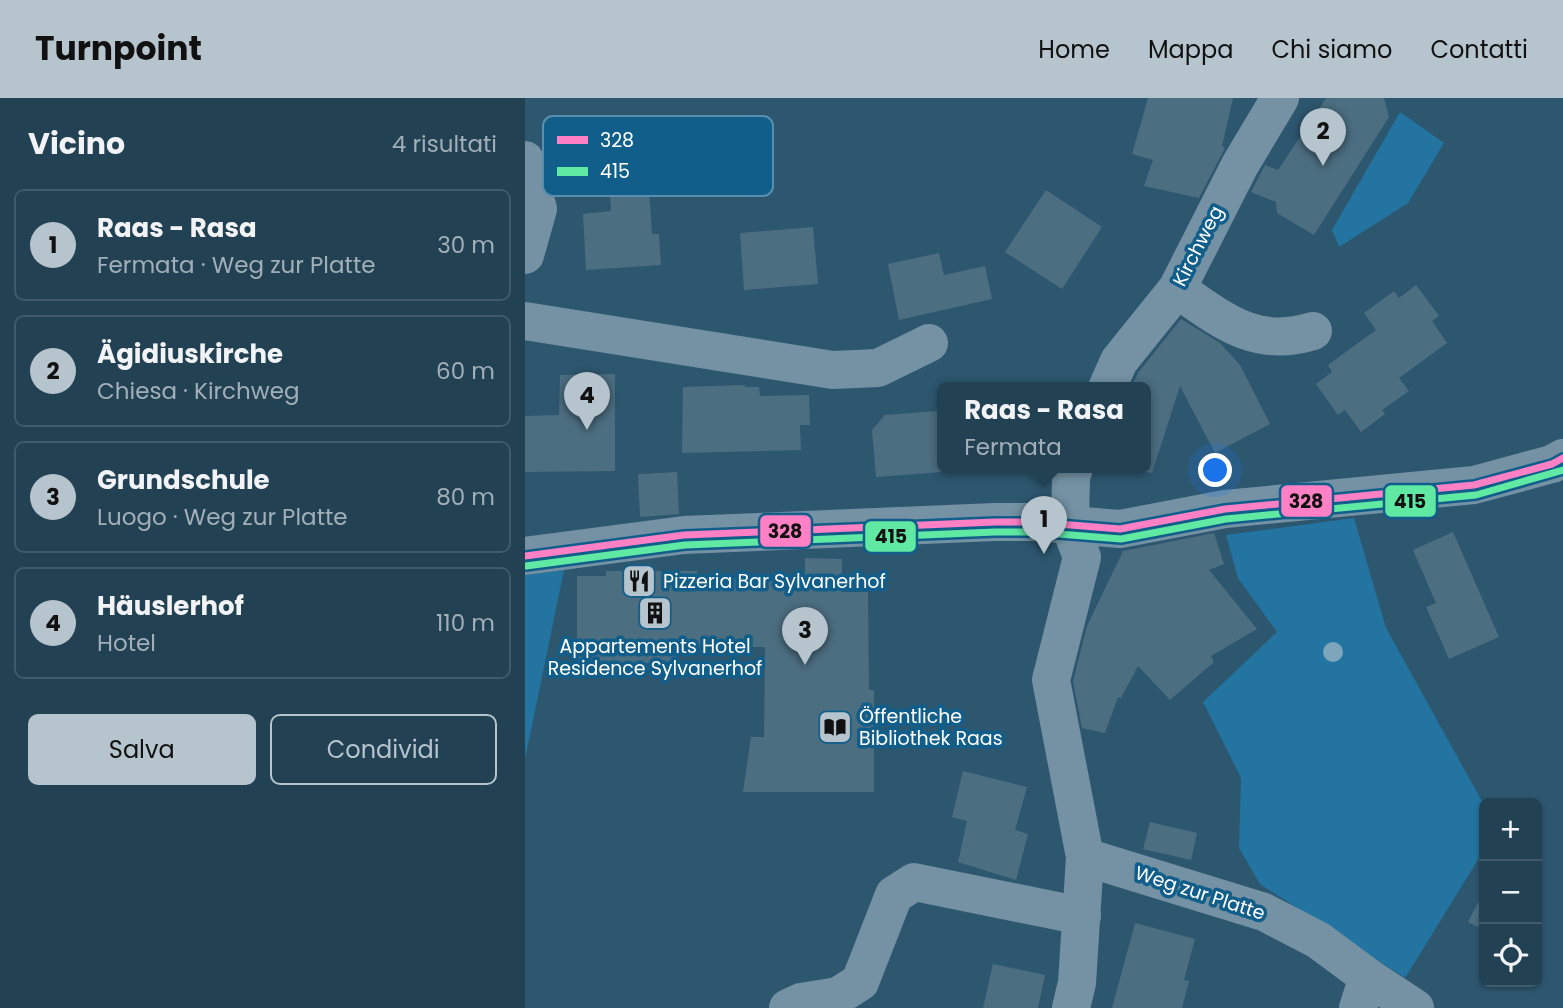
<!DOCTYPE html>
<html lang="it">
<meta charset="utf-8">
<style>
:root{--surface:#224153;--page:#2a485a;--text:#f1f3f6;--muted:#a2afb8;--line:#3f5a6a;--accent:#b6c4cd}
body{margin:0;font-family:Poppins,sans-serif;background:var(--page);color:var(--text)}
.controls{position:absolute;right:21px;bottom:21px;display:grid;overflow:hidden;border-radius:10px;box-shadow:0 2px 5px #0004}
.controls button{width:63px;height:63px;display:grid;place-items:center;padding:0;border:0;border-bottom:2px solid var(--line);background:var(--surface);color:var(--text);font:35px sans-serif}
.you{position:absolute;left:691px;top:373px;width:24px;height:24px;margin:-18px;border:5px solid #fff;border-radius:50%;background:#1a73e8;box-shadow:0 0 0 10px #1a73e833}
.badge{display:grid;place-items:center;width:46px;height:46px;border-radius:50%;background:var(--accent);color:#111;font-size:23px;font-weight:700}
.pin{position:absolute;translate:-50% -58px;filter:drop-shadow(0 2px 4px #0008)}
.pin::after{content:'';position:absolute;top:37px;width:24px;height:21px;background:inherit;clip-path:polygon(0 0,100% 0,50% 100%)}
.popup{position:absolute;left:412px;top:284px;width:214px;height:91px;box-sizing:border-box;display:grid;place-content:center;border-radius:10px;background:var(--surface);filter:drop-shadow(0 2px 5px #0005);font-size:23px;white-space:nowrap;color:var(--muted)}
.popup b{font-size:26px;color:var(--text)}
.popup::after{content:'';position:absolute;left:50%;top:100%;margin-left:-14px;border:14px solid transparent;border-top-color:var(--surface)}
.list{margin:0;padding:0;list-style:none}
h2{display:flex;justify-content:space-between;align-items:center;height:91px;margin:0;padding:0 28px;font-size:30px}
h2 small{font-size:23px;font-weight:400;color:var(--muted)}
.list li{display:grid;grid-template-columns:46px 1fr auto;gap:21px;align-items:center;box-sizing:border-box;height:112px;margin:0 14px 14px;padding:0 14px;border:2px solid var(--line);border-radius:10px}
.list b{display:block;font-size:26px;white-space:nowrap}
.list p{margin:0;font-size:23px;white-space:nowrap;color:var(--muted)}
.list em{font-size:23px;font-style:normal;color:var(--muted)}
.actions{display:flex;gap:14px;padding:21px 28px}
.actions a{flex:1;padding:16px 0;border:2px solid var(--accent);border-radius:10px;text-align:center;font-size:24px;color:var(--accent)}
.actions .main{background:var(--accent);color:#111}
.icon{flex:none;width:38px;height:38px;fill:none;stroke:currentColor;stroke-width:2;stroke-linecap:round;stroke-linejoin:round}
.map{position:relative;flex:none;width:1038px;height:910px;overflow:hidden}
header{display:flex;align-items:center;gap:42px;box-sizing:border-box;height:98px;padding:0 35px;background:var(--accent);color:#111}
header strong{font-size:33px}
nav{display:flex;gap:38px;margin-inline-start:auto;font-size:24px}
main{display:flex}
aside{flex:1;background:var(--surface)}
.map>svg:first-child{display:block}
</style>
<header>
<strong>Turnpoint</strong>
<nav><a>Home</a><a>Mappa</a><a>Chi siamo</a><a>Contatti</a></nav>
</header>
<main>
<aside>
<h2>Vicino<small>4 risultati</small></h2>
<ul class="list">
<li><span class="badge">1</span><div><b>Raas - Rasa</b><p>Fermata · Weg zur Platte</p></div><em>30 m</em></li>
<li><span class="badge">2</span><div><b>Ägidiuskirche</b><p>Chiesa · Kirchweg</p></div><em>60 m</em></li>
<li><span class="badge">3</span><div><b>Grundschule</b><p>Luogo · Weg zur Platte</p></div><em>80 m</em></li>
<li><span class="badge">4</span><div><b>Häuslerhof</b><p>Hotel</p></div><em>110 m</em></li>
</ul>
<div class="actions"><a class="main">Salva</a><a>Condividi</a></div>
</aside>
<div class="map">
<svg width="1038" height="910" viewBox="0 0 1038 910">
<rect width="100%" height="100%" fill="#2d576f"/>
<!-- green -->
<g fill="#2374a0">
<path d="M875 14 919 45 883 105 814 149 807 132Z"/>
<path d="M829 420 861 530 959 707V752L880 880 735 786 714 750 716 680 678 604 752 534 713 480 701 437Z"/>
<path d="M39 472 0 661V477Z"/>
</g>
<!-- building -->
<g fill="#4c6e81">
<path d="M623 0H708L697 48 700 50 674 100 619 88 628 62 607 56Z"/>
<path d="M801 0H859L864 19 789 137 752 115 751 104 726 94 740 67 753 72Z"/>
<path d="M83 69 123 76 127 136H134L136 167 61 172 58 116 86 113Z"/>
<path d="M521 92 577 129 537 191 480 154Z"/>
<path d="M288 129 293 186 219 192 215 135Z"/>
<path d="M414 155 419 177 460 168 467 201 374 222 363 166Z"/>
<path d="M891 187 914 218 907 223 922 245 874 280 884 293 857 312 860 316 836 334 820 312 813 317 791 286 807 274 803 267 851 232 839 215 869 193 874 200Z"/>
<path d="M656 221 695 245 715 267 745 326 690 355 655 288 627 375 620 374V290H606L613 275Z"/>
<path d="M90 276V373L0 374V318L34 317 35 277Z"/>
<path d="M220 287V289H234L235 298 284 297 285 327H275L276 352 157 355 158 289Z"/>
<path d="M412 313V317L417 316V347H415L416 374 351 379 347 332 360 317Z"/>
<path d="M152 374 154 416 115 419 113 376Z"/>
<path d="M928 434 974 539 924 561 901 509 911 505 888 452Z"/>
<path d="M689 435 699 466 684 472 732 531 686 558 689 564 645 602 613 568 596 600 593 599 580 635 557 630 548 583 562 528 598 453Z"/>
<path d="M280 460 317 461V494H343L344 592H349V694H218L226 639H239L240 549H152L153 565H52V478H81V473H172V481L280 478Z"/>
<path d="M438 673 502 689 490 732 503 736 491 782 433 764 442 723 427 719Z"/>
<path d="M625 724 672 735 666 762 618 751Z"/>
<path d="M957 797 959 798V832L943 824Z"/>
<path d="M610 825 670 841 659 882 664 883 657 910H587Z"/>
<path d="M468 866 520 877 513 910H458Z"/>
</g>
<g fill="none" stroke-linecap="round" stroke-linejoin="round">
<!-- minor -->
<g stroke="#7492a4" stroke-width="38">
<path d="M0 62 13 111 0 157"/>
<path d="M652 191C697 222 730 251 788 233"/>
<path d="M0 223 308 272 353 270 404 245"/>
<path d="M582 290 594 263 652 191 715 67 755 0"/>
<path d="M0 458 159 437 470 424H509L595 431 700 411 949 387 1027 366 1038 360"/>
<path d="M560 759 739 814 793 842 843 879 890 910"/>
<path d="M263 910 276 904 313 898 335 884 369 797 389 784 557 818"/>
<path d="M546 910 552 885 560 759 526 582 557 459 545 428 546 379 549 370"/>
<path d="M833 910 843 879"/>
</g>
<!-- bus-1 casing -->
<g stroke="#125e8a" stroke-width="12">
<path id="bus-1" d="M0 458 159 437 470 424H509L595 431 700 411 949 387 1027 366 1038 360"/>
</g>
<!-- bus-2 casing -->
<g stroke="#125e8a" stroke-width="12">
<path id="bus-2" d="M1 468 160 447 470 434H509L596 441 701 421 951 397 1038 372"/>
</g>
<!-- bus-1 -->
<use href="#bus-1" stroke="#ff80c5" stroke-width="7"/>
<!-- bus-2 -->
<use href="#bus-2" stroke="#60e9a3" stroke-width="7"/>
</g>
<!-- trees -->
<circle fill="#7da6bd" cx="808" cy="554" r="10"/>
<!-- icons -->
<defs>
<g id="restaurant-square" transform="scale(1.75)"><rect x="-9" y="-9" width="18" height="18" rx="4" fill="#b6c4cd" stroke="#125e8a"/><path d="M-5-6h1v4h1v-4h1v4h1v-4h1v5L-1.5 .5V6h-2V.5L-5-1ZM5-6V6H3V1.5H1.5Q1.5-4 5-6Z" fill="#111"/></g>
<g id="building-square" transform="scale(1.75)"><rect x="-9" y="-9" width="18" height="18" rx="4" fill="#b6c4cd" stroke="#125e8a"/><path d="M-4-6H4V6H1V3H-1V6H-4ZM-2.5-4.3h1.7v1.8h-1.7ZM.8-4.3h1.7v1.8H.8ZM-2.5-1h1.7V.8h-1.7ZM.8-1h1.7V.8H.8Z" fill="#111"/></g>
<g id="library-square" transform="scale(1.75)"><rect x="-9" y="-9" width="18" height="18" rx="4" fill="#b6c4cd" stroke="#125e8a"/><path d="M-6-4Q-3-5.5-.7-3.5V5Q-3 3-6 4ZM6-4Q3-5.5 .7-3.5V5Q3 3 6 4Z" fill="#111"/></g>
</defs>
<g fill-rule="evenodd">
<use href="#restaurant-square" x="114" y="483"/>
<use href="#building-square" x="130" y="515"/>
<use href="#library-square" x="310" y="629"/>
</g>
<g text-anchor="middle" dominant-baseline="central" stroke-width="7" stroke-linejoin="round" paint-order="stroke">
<!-- street labels -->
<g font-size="19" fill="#fff" stroke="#125e8a">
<text transform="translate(673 148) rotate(-63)">Kirchweg</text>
<text transform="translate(675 795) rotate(18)">Weg zur Platte</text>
</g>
<!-- poi labels -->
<g font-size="19" fill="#fff" stroke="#125e8a" text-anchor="start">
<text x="138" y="483">Pizzeria Bar Sylvanerhof</text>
<text x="130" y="548" text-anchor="middle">Appartements Hotel<tspan x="130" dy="22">Residence Sylvanerhof</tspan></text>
<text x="334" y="618">Öffentliche<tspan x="334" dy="22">Bibliothek Raas</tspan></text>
</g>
</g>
<!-- legend -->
<rect x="18" y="18" width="230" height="80" rx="10" fill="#125e8a" stroke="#598ead" stroke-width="2"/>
<rect x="32" y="38" width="31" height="8" fill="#ff80c5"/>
<rect x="32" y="69" width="31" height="9" fill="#60e9a3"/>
<g font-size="19" fill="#fff">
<text x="75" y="49">328</text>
<text x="75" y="80">415</text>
</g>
<g stroke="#125e8a" stroke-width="2.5">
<rect x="755" y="386" width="53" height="34" rx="7" fill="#ff80c5"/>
<rect x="859" y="386" width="53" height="34" rx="7" fill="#60e9a3"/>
<rect x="234" y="416" width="53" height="34" rx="7" fill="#ff80c5"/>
<rect x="339" y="422" width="53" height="33" rx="7" fill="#60e9a3"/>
</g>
<g font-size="19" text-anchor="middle" font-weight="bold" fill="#111">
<text x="781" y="410">328</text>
<text x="885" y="410">415</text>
<text x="260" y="440">328</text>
<text x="366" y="445">415</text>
</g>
</svg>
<div class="controls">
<button>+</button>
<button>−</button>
<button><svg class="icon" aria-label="locate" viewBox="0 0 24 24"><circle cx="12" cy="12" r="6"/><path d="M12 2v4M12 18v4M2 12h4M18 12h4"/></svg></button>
</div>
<div class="you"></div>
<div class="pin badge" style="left:519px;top:456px">1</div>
<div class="popup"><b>Raas - Rasa</b>Fermata</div>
<div class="pin badge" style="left:798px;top:68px">2</div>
<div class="pin badge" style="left:280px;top:567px">3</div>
<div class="pin badge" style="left:62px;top:332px">4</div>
</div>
</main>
